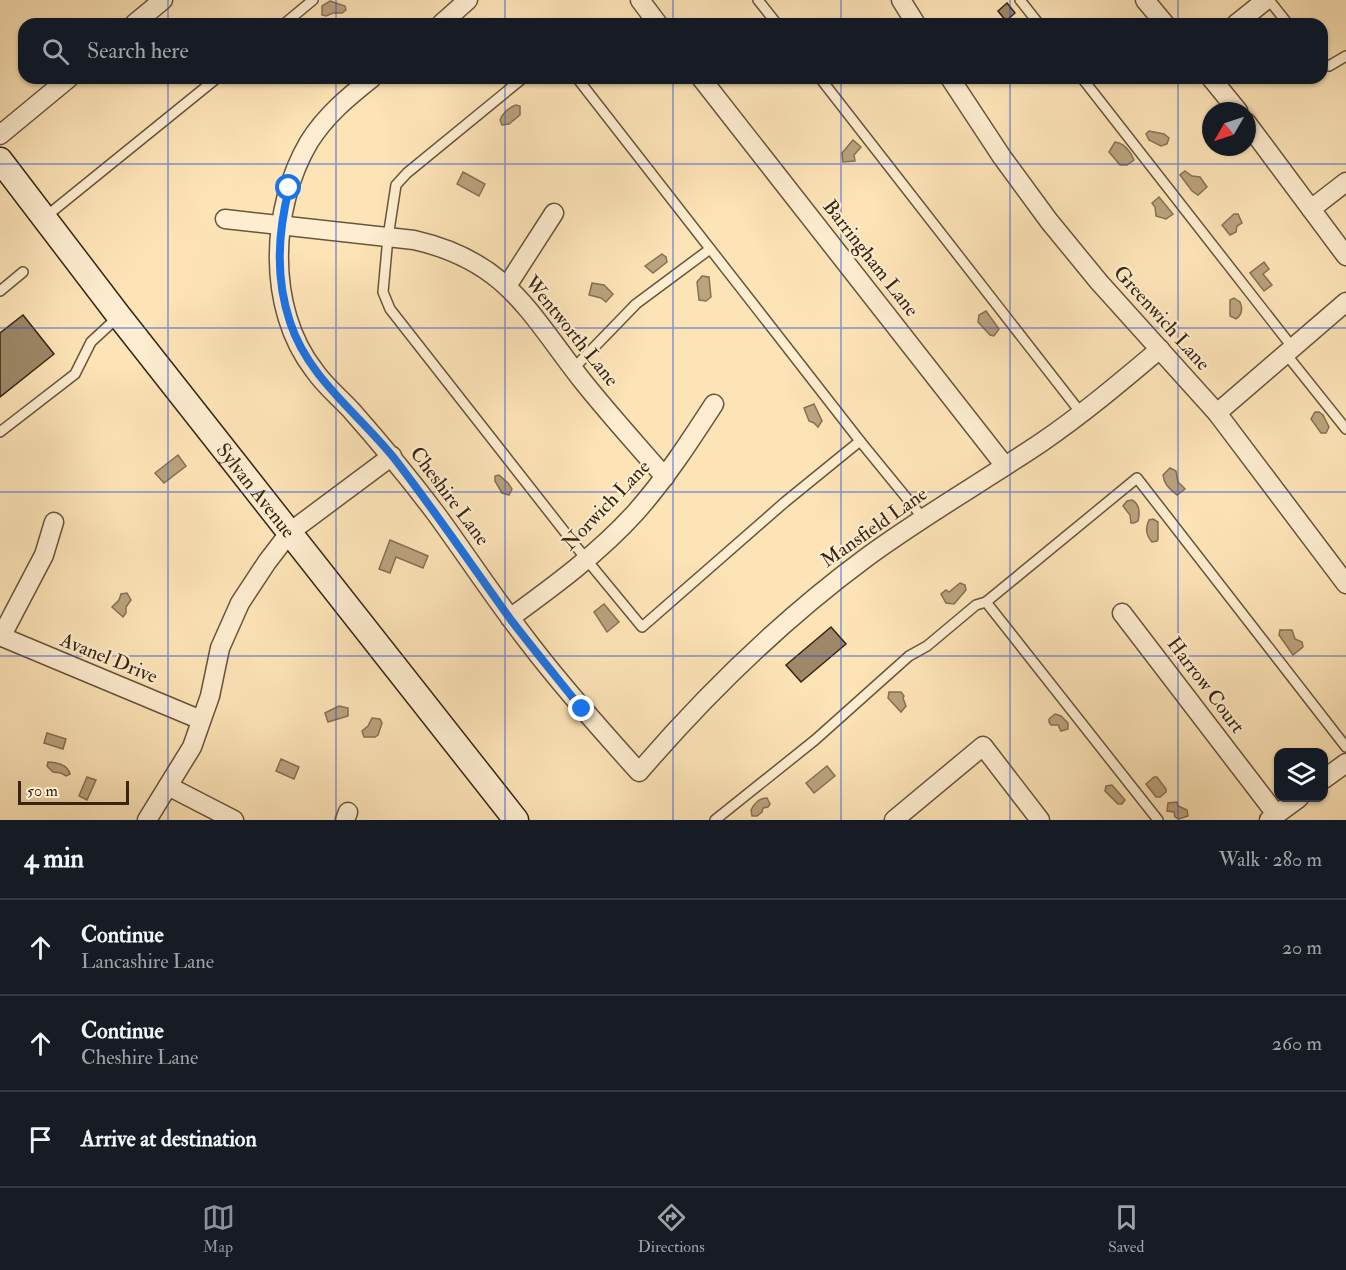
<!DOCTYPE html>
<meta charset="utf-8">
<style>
:root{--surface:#171b24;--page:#242831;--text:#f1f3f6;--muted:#9ea1a6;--line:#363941;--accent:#8c9099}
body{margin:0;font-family:"IM FELL Double Pica",serif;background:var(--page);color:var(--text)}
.controls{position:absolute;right:18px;bottom:18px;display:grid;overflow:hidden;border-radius:12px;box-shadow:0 2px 4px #0004}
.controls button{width:54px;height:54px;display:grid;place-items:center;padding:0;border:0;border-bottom:2px solid var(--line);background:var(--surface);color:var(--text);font:30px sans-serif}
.compass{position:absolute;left:1202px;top:102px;width:54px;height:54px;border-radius:50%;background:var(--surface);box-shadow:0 2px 4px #0004;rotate:231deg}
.scale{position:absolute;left:18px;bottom:15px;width:111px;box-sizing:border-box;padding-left:6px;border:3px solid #372512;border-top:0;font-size:16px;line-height:21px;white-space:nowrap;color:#372512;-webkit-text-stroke:4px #feedd0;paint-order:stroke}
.stop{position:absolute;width:18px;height:18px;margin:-14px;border:4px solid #1a73e8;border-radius:50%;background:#fff}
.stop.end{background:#1a73e8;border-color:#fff;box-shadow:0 2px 6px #0008}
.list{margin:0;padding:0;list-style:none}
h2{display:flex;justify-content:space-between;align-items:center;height:78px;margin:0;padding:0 24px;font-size:26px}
h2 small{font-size:20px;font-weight:400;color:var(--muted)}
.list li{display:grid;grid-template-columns:39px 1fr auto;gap:18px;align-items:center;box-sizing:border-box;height:96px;padding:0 24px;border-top:2px solid var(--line)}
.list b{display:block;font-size:22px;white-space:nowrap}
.list p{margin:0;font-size:20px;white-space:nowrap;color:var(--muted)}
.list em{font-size:20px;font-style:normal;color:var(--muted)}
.icon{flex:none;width:33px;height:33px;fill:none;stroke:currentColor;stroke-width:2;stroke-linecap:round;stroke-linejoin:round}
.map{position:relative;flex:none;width:1346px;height:820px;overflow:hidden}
.search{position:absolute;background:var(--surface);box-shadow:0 2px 4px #0004;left:18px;right:18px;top:18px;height:66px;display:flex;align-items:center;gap:15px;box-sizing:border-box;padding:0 21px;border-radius:18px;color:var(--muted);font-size:22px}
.sheet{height:366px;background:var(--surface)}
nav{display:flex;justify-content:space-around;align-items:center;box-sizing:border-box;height:84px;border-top:2px solid var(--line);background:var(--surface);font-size:16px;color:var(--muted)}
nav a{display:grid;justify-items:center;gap:3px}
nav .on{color:var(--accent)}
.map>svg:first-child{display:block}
</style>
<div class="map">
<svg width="1346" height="820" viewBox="0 0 1346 820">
<rect width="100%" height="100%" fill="#fde4b7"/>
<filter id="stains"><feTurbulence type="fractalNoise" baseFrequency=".00333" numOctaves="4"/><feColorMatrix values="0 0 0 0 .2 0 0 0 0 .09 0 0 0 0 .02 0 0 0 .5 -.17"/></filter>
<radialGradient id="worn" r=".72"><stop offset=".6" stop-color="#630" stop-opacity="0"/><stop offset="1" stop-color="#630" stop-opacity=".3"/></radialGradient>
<!-- water -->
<g fill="#baa37f" stroke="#867153" stroke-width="1.5">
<path d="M330 1 345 6 346 10 342 13H333L326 16 322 15V6Z"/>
<path d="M516 105 520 106V115L509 124 502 125 500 120C503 113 508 108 516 105Z"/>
<path d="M1149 131 1164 134 1169 138 1167 144 1161 146 1149 140 1146 134Z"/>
<path d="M853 140 861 147 854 155 855 161 843 162 842 153Z"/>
<path d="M1115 142C1124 143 1131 152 1134 160L1127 165H1120L1109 152Z"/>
<path d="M1185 171 1192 176 1200 177 1207 187 1198 195 1192 191 1180 175Z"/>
<path d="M463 172 485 184 479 196 457 184Z"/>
<path d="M1159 197 1173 214 1166 219 1156 216 1155 207 1152 203Z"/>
<path d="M1234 214H1238L1242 223 1237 226 1236 232 1230 235 1222 225Z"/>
<path d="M662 254 666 257 667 262 653 273 645 266Z"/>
<path d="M1264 262 1269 269 1263 274 1272 285 1264 291 1250 273Z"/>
<path d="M702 276 709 277 711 297 706 301 699 300 697 282Z"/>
<path d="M592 283 604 285 613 294 606 302 601 298 589 295Z"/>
<path d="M1234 298 1240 302C1243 308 1242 315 1236 319L1230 316V300Z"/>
<path d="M986 311 999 329 994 336 990 335 978 322 979 315Z"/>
<path d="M814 404 822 421 818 427 814 423 809 421 804 408Z"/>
<path d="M1315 412H1319L1323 415 1329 427 1326 433H1321L1311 419Z"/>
<path d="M178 455 186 466 164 483 155 473Z"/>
<path d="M1170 468 1176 471 1178 482 1185 489 1177 495C1170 489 1164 485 1163 475Z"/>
<path d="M499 475 508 483 512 489 509 495 502 493 495 481V476Z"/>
<path d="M1132 500C1140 504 1140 514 1138 521L1134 523H1131L1130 515 1123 506 1127 501Z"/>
<path d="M1153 519 1158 522V539L1157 541 1152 542C1146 535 1145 529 1149 520Z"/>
<path d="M390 540 428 556 423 568 396 557 390 573 379 569Z"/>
<path d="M960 583 965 585 966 590 954 604 946 603 941 594 946 590 949 592Z"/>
<path d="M127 593 131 600 126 607V613L123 617 112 607 119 600 121 594Z"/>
<path d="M604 604 619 622 607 632 594 612Z"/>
<path d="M1280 630H1292L1295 639 1302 642 1303 647 1293 655 1279 635Z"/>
<path d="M889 692H901L904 696 903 698 906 706 901 712 888 698Z"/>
<path d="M339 706 348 708V716L328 722 325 713Z"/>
<path d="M1055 714 1061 716 1068 723V729L1061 731 1058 725H1051L1049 722V719Z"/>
<path d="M372 718 380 719 382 723 378 735 375 737H364L362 731 368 726Z"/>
<path d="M47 733 66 739 63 749 44 743Z"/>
<path d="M281 759 299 767 294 779 276 771Z"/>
<path d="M48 762C57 762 68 765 70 774L66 776 61 773 53 772 47 766Z"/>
<path d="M827 766 835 776 814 793 806 783Z"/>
<path d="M87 777 96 780 87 800 79 796Z"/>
<path d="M1154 777H1157L1166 789V792L1160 797H1156L1146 784Z"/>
<path d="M1112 785 1125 800 1122 804H1118L1105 791 1106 786Z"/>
<path d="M767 798 770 804 768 807 763 808 762 812 757 816H752L751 810C754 804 759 798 767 798Z"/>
<path d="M1177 802 1178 806 1187 810 1188 816 1179 819 1175 817 1174 812 1167 811 1168 803Z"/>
</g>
<!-- building -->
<g fill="#9e8868" stroke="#372512" stroke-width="1.5">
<path d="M1007 3 1015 13 1006 21 998 11Z"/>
<path d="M23 315 54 354 0 397V333Z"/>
<path d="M831 627 846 644 801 682 786 665Z"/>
</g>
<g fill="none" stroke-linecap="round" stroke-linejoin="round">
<!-- service casing -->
<g stroke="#68553b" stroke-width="12">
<g id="service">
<path d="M758 0 777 24"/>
<path d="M1020 0 1039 24"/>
<path d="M1269 0 1288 24"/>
<path d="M284 24 313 0"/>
<path d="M1322 63 1329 66 1346 56"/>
<path d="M523 78 407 173 396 185 388 237 383 292 390 309 586 559 642 627 785 502 860 441 577 78"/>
<path d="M820 78 1081 413"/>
<path d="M1082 78 1293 348"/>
<path d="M44 218 217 78"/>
<path d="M0 291 23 272"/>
<path d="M1286 354 1346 429"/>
<path d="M573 369 636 304 710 249"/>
<path d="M0 432 75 374 91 342 119 316"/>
<path d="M860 441 923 518"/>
<path d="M715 820 815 740 909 656 927 646 976 605 986 602"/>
<path d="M1158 820 986 602 1137 478 1346 747"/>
</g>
</g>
<!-- minor casing -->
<g stroke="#68553b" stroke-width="21">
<g id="minor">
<path d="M640 0 658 24"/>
<path d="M901 0 916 24"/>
<path d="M1145 0 1165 24"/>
<path d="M134 24 163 0"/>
<path d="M441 24 468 0"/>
<path d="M1236 24 1266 0"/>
<path d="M372 78C348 97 326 115 309 142 270 208 266 308 314 370 324 385 339 397 351 410 381 444 410 479 437 515 469 559 499 605 533 648 566 691 602 731 639 772 707 693 783 619 867 557 923 516 984 481 1042 442 1083 414 1122 381 1160 349"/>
<path d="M701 78 1005 466"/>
<path d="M950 78 1002 157 1049 221 1099 282 1217 413 1346 584"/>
<path d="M1211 78 1238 111"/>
<path d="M1247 123 1346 256"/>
<path d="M0 135 69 78"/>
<path d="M1311 209 1346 182"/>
<path d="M225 219 414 240C506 261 528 311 581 379 608 413 637 445 665 477"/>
<path d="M507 286 554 213"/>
<path d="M1217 413 1346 302"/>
<path d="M1122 613 1276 814"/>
<path d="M510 618C554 586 599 553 636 512 666 478 690 441 714 404"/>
<path d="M0 636 201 720"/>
<path d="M1 637 44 555 54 522"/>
<path d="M1324 779 1346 763"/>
<path d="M168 786 234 820"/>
<path d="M147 820 192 747 210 696 220 648 240 603 267 562 290 532 392 456"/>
<path d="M345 820 348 812"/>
<path d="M894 820 983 746 1040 820"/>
<path d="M1269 820 1299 798"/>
</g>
</g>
<!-- secondary casing -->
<g stroke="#372512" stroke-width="27">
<g id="secondary">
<path id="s1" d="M0 160 119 316 516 820"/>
</g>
</g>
<!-- service -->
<use href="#service" stroke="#feedd0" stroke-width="9"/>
<!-- minor -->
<use href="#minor" stroke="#feedd0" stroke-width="18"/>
<!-- secondary -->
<use href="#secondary" stroke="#feedd0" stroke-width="24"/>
</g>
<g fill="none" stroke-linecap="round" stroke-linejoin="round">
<!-- route -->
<path stroke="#1a73e8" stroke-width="8" d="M289 188C278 233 275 277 290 322 308 378 358 413 394 458 435 511 472 566 511 620 534 650 558 679 582 709"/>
</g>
<!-- grid -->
<path fill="none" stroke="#1d4ed8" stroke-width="1.5" stroke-opacity="0.55" d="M168 0V24M336 0V24M505 0V24M673 0V24M841 0V24M1010 0V24M1178 0V24M168 78V820M336 78V820M505 78V820M673 78V820M841 78V820M1010 78V820M1178 78V820M0 164H1346M0 328H1346M0 492H1346M0 656H1346"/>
<g text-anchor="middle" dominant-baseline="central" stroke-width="4.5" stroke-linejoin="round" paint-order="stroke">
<!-- street labels -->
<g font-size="20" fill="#372512" stroke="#feedd0">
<text transform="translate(871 258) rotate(52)">Barringham Lane</text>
<text transform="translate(1162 318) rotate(48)">Greenwich Lane</text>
<text transform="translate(572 331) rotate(51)">Wentworth Lane</text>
<text stroke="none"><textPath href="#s1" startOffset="418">Sylvan Avenue</textPath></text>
<text transform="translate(450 496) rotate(53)">Cheshire Lane</text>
<text transform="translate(606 505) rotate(-46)">Norwich Lane</text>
<text transform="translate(874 527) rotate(-35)">Mansfield Lane</text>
<text transform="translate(109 658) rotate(22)">Avanel Drive</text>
<text transform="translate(1206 685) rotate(53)">Harrow Court</text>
</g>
</g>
<rect width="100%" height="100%" filter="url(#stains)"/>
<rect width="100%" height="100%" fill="url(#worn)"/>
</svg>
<div class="controls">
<button><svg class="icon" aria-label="layers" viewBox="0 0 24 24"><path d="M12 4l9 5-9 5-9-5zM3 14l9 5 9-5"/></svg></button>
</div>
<svg class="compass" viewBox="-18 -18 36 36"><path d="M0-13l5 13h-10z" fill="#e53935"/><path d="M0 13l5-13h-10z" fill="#9ea1a6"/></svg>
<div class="scale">50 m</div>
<div class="stop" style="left:289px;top:188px"></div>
<div class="stop end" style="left:582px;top:709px"></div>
<div class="search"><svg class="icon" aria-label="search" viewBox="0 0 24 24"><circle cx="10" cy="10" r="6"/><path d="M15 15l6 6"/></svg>Search here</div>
</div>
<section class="sheet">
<h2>4 min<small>Walk · 280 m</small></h2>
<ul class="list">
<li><svg class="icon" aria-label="ahead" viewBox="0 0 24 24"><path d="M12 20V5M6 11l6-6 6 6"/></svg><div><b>Continue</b><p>Lancashire Lane</p></div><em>20 m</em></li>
<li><svg class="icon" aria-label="ahead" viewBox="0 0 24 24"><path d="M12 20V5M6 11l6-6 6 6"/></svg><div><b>Continue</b><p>Cheshire Lane</p></div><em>260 m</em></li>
<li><svg class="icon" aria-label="arrive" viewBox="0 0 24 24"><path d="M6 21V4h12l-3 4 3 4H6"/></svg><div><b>Arrive at destination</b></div></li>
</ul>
</section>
<nav>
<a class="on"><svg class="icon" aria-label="map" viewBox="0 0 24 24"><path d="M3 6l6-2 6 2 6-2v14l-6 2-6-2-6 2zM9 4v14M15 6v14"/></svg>Map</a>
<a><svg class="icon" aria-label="directions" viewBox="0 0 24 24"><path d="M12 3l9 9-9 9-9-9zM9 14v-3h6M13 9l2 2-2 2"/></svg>Directions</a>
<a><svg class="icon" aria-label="saved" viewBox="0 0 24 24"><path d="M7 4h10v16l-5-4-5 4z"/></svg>Saved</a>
</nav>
